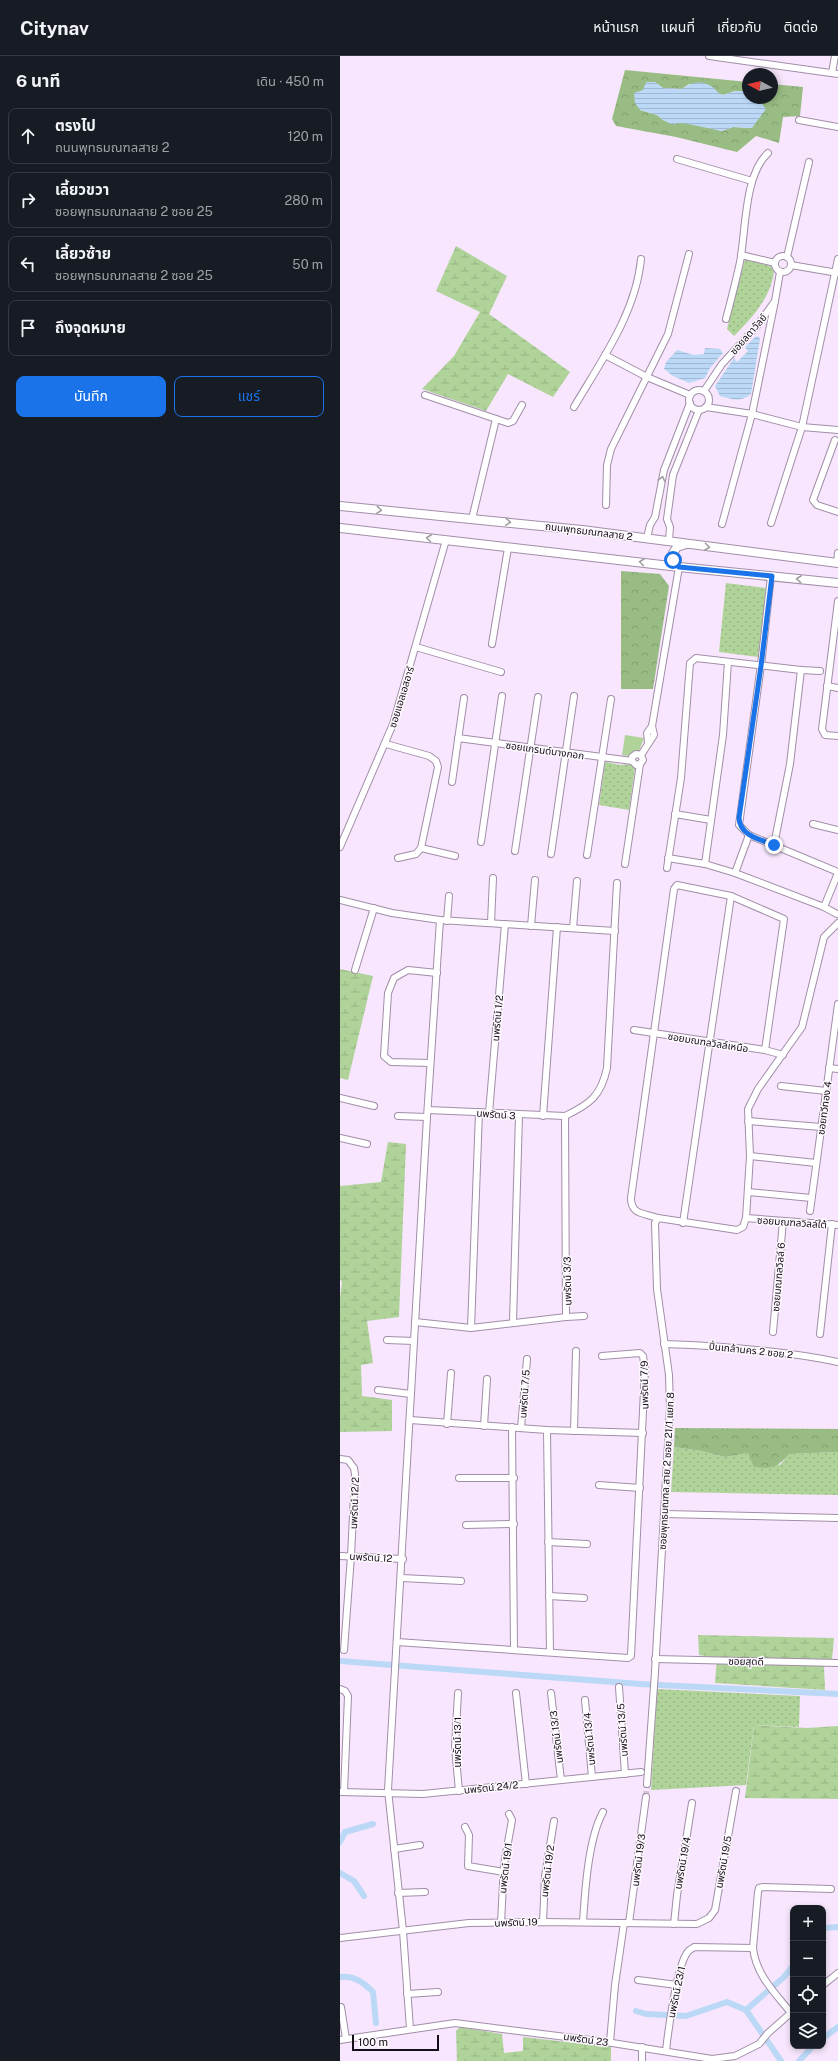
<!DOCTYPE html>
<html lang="th">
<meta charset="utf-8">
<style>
:root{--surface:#171b24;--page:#242831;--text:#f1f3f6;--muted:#9ea1a6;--line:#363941;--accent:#1a73e8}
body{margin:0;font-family:"Public Sans","Noto Sans Thai",sans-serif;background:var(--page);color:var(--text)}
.controls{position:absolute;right:12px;bottom:12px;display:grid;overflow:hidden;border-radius:8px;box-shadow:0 2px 6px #0003}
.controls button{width:36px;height:36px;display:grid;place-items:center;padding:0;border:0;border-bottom:1px solid var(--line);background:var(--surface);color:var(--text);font:20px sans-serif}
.compass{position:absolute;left:402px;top:12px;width:36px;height:36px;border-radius:50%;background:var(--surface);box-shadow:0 2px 6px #0003;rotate:278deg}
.scale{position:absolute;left:12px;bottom:10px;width:87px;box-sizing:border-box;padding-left:4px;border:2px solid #140d17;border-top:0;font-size:11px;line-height:14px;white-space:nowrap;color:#140d17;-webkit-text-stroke:3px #fdf9fe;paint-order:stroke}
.stop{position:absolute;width:12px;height:12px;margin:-9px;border:3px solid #1a73e8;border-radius:50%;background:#fff}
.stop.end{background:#1a73e8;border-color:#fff;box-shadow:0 1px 4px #0008}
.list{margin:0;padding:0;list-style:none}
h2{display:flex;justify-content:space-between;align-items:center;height:52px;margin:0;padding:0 16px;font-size:17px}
h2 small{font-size:13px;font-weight:400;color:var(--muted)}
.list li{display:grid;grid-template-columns:26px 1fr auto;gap:12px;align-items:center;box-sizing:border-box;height:56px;margin:0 8px 8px;padding:0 8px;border:1px solid var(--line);border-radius:8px}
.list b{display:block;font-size:15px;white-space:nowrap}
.list p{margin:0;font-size:13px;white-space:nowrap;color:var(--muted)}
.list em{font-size:13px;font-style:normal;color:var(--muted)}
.actions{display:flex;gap:8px;padding:12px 16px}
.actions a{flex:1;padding:9px 0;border:1px solid var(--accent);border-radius:8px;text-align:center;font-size:14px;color:var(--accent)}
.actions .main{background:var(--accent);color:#fff}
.icon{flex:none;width:22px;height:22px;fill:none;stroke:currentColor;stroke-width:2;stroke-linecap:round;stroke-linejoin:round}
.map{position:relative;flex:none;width:498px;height:2005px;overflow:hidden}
header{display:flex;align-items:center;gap:24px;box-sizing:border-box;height:56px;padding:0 20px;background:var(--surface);border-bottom:1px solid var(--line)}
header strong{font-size:19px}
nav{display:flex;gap:22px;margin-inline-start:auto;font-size:14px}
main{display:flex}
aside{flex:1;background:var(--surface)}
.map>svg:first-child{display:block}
</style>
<header>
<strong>Citynav</strong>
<nav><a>หน้าแรก</a><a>แผนที่</a><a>เกี่ยวกับ</a><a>ติดต่อ</a></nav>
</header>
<main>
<aside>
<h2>6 นาที<small>เดิน · 450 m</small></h2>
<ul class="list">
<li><svg class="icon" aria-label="ahead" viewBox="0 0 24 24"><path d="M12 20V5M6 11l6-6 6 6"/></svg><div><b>ตรงไป</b><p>ถนนพุทธมณฑลสาย 2</p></div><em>120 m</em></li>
<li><svg class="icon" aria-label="right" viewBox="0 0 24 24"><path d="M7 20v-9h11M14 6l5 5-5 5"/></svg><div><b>เลี้ยวขวา</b><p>ซอยพุทธมณฑลสาย 2 ซอย 25</p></div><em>280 m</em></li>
<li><svg class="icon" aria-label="left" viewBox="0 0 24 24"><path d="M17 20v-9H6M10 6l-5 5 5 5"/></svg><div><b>เลี้ยวซ้าย</b><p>ซอยพุทธมณฑลสาย 2 ซอย 25</p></div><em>50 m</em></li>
<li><svg class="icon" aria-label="arrive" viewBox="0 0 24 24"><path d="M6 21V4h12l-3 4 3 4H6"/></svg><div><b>ถึงจุดหมาย</b></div></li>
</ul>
<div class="actions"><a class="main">บันทึก</a><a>แชร์</a></div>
</aside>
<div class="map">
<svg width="498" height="2005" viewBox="0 0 498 2005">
<defs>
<pattern id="grass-dots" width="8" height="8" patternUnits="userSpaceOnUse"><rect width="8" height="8" fill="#b0d39a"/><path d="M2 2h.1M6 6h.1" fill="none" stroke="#96b484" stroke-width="1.8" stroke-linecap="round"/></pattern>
<pattern id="forest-crowns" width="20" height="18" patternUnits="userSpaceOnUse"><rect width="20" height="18" fill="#99bc84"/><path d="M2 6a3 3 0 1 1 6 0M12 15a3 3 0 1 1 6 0" fill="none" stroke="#83a071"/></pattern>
<pattern id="wetland-marsh" width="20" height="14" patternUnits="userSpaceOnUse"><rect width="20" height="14" fill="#b0d39a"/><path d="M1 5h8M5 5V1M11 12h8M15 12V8" fill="none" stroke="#96b484"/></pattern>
<pattern id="water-rules" width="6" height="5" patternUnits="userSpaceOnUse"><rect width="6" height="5" fill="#bbd8f6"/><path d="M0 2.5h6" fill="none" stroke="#a0b8d2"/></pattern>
</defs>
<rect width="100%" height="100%" fill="#f7e6fd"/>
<!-- grass -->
<g fill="url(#grass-dots)">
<path d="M405 203 430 210 434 213C433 239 412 262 394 280L387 273Z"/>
<path d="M386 527 426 532 418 601 379 596Z"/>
<path d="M267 706 280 709 291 708 295 712 289 754 259 749 265 707Z"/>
<path d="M334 1391 362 1395 385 1401 408 1397 440 1409 449 1398 498 1396V1439L331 1436Z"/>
<path d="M317 1633 460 1640 459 1671 414 1669 406 1729 311 1734Z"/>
</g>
<!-- forest -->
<g fill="url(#forest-crowns)">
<path d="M285 14 408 26V35H395L383 39 349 28 342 33 323 32 315 26 300 54 317 59 323 64 332 68 343 66 382 75 393 71 412 72 418 43 417 42H432V28L463 31 460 60 443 61 439 87 416 80 397 96 336 81 276 70 272 63Z"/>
<path d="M281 515 320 518 329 530 313 633H281Z"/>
<path d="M335 1372 498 1373V1396L449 1398C437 1412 431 1413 414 1411L408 1397 385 1401 362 1395 334 1391Z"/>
</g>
<!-- wetland -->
<g fill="url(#wetland-marsh)">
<path d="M116 190 167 220 149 258 230 316 213 341 168 318 146 355 82 333 114 300 140 256 96 235Z"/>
<path d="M0 913 33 920 8 1024 0 1022Z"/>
<path d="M48 1086 66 1088 59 1261 27 1265 33 1307 21 1309 22 1340 52 1344V1375L0 1376V1243L2 1225 0 1224V1130L41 1126Z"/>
<path d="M358 1579 494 1582 492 1604 484 1611 485 1634 375 1627 377 1602 359 1599Z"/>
<path d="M414 1669 467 1672 498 1670V1743L405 1742Z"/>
<path d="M120 1971 162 1978 164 1997 183 1995V1981L271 1991V2005H117L116 1975Z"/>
</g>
<!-- garden -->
<path fill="#b0d39a" d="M285 679 304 682 299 695 287 700 282 699Z"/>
<!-- water -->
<g fill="url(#water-rules)">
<path d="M306 26H315L323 32 342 33C351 26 361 24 371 30 376 33 377 37 383 39L395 35H408V42H417L426 53 412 72 393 71 382 75 343 67 332 68 323 64 317 59 300 54 295 47 294 37 303 34Z"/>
<path d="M418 280 420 283 411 338C400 347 392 343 380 340L375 330 394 302 397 306 408 295 405 291 415 281Z"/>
<path d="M365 292 380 293 383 297 370 312 365 322 349 327 333 320 324 313 326 306 337 294 354 299 364 298Z"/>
</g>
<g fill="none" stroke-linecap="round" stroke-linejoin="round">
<!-- canal -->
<g stroke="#bbd8f6" stroke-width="6">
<path d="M0 1605 300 1628 498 1638"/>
<path d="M0 1786 5 1776 33 1768"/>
<path d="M0 1817 14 1825 24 1840"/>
<path d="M483 1872 498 1871"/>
<path d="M0 1921C14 1919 24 1927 33 1936L36 1967"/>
<path d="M406 1954 444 1921 453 1910"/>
<path d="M296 1955 306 1958 346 1960 387 1946 406 1954 441 2005"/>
<path d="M483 1982 498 1971"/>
<path d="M459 2005 473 1990"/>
</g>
<!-- street-tunnel -->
<path stroke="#d5c5da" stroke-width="6" stroke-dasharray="6 3" stroke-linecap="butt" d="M306 1741 307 1728"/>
<!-- street casing -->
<g stroke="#a18ea8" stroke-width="8">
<g id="street">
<path d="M369 0 498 18"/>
<path d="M492 17 495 0"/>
<path d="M459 64 498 71"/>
<path d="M337 103 412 125"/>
<path d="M401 199 435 207"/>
<circle cx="443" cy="208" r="8"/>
<path d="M447 201 469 106"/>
<path d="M451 209 498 217"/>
<path d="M386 263C391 244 396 225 400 206 406 175 404 119 428 97"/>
<path d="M265 299 307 321 350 339"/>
<circle cx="359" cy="344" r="10"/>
<path d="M364 335 382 308 417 270 435 245 440 216"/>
<path d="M85 339 168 367 173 365 182 349"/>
<path d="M234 351C261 305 296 257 301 203"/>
<path d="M366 351 412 358 462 371 498 374"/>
<path d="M495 384 473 444 477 449 498 456"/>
<path d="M266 449 267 409 271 393 328 278 349 198"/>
<path d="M132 463 156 363"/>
<path d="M431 467 462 371 498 203"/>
<path d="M382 468 412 358 435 245"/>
<path d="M307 482 310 469 315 461 324 414 350 347"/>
<path d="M329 485 330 471 327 463 333 419 359 354"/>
<path d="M497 507 498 497"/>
<path d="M431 520 421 609 399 769 409 779 498 816"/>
<path d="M498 545 482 673 485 679 498 680"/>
<path d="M152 588 168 492"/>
<path d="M76 591 161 616"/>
<path d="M461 614 480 615"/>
<path d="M487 630 498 632"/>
<path d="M118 682 292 705 296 709 300 708 303 704 301 699 296 698 292 701V705"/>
<path d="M308 686 307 677 312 670"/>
<path d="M46 688 89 700 96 705 98 711 81 792 76 798 58 802"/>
<path d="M301 699 314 679 312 670 339 511"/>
<path d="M112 726 124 642"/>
<path d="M335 758 371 764"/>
<path d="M473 768 498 774"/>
<path d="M141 786 162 640"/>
<path d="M0 791 53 668 106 484"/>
<path d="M81 792 115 800"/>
<path d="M175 795 198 641"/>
<path d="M211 798 234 640"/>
<path d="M247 799 271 643"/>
<path d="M328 802 365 808 383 679 388 606"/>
<path d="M285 808 300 708"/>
<path d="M365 808 395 817 484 851 498 817"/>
<path d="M327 812 341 722 350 607 356 602 461 614 450 708 434 789"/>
<path d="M395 817 409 779"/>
<path d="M0 844 52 857 100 864 275 875"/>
<path d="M484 851 497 858"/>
<path d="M107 865 109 840"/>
<path d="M151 867 153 822"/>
<path d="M191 870 195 824"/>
<path d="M233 872 237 825"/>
<path d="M15 914 34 852"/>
<path d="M294 974 425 994 443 999"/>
<path d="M90 1007 51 1006 44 1000 48 937 54 922 68 914 97 917"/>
<path d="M489 1012 498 1013"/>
<path d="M441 1030 486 1035"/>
<path d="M0 1042 34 1050"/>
<path d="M88 1054 225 1060C250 1048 261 1040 267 1012L277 827"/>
<path d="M149 1057 165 868"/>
<path d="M58 1060 87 1061"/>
<path d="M203 1060 217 871"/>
<path d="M408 1065 481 1071"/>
<path d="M0 1082 27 1088"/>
<path d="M410 1100 476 1107"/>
<path d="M408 1136 471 1142"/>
<path d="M470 1155 498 948"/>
<path d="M318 1162C304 1157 291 1159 291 1142L334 833 337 829 391 840 444 863 425 994"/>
<path d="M406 1162 498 1169"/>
<path d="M343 1167 391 840"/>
<path d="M226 1261 244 1260"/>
<path d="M75 1266 131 1272 226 1261 225 1060"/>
<path d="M173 1266 179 1059"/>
<path d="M131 1272 139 1056"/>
<path d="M433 1276 443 1165"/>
<path d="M480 1278 492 1168"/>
<path d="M47 1284 74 1285"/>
<path d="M324 1288C383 1290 440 1294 498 1306"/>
<path d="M38 1334 71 1338"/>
<path d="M70 1364 207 1374 303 1377"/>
<path d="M107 1368 111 1317"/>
<path d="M144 1370 147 1323"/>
<path d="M172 1371 174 1593"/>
<path d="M181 1372 187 1303"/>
<path d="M207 1374 210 1596"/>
<path d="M234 1375 236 1295"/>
<path d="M0 1403 8 1404 14 1412 15 1418 11 1500 4 1594"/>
<path d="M119 1422H174"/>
<path d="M259 1429 300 1432"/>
<path d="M324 1458 498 1462"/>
<path d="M126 1469 174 1468"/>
<path d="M208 1486 247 1488"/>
<path d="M0 1500 63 1503"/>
<path d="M62 1522 121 1525"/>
<path d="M209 1540 244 1542"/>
<path d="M57 1586 288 1602 291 1600 305 1314 303 1300 300 1297 262 1300"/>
<path d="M315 1603 498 1607"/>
<path d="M279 1631 285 1718"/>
<path d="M0 1633 5 1635 8 1640 4 1736"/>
<path d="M118 1637 115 1691 119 1735"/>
<path d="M176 1637 186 1728"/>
<path d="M211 1637 221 1724"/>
<path d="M245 1644 252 1721"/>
<path d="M307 1728 315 1616 330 1353 329 1319 317 1233 315 1167 318 1162 397 1174 403 1171 406 1162 410 1100 408 1053 418 1033 462 971 484 881 498 867"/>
<path d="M0 1736 83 1738 301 1716"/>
<path d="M125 1771 129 1779 128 1810 164 1816"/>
<path d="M54 1793 80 1789"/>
<path d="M58 1837 85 1836"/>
<path d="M203 1866 205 1820 214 1765"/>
<path d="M243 1866C245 1836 248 1783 263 1756"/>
<path d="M161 1867 164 1809 172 1764 169 1758"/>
<path d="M289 1867 306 1741"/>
<path d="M334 1868 337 1839 352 1747"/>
<path d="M0 1882 129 1867 203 1866 357 1868 369 1862 375 1854 396 1735"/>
<path d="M298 1924 337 1929"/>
<path d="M483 1929 498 1917"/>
<path d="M67 1938 98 1936"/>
<path d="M1 1951 6 1983"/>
<path d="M451 1957C435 1937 416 1919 413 1892L418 1836 419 1832 423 1831 491 1833"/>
<path d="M70 1973 63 1875 48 1734 87 1061 100 864"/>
<path d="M0 1984 115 1967 266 1986 372 2003 395 2000 419 1988 428 1977 453 1955"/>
<path d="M270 1986 275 1929 284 1867"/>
<path d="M326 1995C328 1976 337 1910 347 1897 348 1894 352 1893 354 1891L413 1892"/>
<path d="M302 2005V1991"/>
</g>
</g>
<!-- secondary casing -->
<g stroke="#a18ea8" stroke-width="10">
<g id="secondary">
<path d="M0 450 242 474 498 507"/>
<path d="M0 472 339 511 498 527"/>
<path d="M339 511 333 504V497L337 491 346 488"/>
</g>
</g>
<!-- street -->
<use href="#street" stroke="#fff" stroke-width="6"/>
<!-- secondary -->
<use href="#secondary" stroke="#fff" stroke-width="8"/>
</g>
<!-- one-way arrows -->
<defs><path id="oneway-chevron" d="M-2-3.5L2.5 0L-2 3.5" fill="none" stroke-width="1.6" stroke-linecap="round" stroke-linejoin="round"/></defs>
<g stroke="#a19ea2">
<use href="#oneway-chevron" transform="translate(322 423) rotate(-77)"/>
<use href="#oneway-chevron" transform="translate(39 454) rotate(5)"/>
<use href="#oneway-chevron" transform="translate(168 466) rotate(5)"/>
<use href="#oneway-chevron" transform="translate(89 482) rotate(-173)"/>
<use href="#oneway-chevron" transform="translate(367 491) rotate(7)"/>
<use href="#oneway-chevron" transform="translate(302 506) rotate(-173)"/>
<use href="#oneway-chevron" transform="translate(459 523) rotate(-174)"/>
</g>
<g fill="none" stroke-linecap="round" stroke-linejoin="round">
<!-- route -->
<path stroke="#1a73e8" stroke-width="5" d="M333 504 339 511 432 520 421 610 399 762C400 780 420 783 434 789"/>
</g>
<g text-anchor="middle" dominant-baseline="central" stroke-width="3" stroke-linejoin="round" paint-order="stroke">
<!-- street labels -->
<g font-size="10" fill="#140d17" stroke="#fdf9fe">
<text transform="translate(408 278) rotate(-49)">ซอยลดาวัลย์</text>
<text transform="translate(249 475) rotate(7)">ถนนพุทธมณฑลสาย 2</text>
<text transform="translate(61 641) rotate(-73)">ซอยแอลเอสอาร์</text>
<text transform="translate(205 694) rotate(8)">ซอยแกรนด์บางกอก</text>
<text transform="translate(157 962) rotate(-85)">นพรัตน์ 1/2</text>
<text transform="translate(368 986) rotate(9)">ซอยมณฑลวิลล์เหนือ</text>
<text transform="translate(484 1052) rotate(-82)">ซอยทวีทอง 4</text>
<text transform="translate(156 1058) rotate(4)">นพรัตน์ 3</text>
<text transform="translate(452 1166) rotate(4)">ซอยมณฑลวิลล์ใต้</text>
<text transform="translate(438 1221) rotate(-85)">ซอยมณฑลวิลล์ 6</text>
<text transform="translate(227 1225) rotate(-91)">นพรัตน์ 3/3</text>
<text transform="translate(411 1294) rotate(6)">ปิ่นเกล้านคร 2 ซอย 2</text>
<text transform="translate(304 1329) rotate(-91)">นพรัตน์ 7/9</text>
<text transform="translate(184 1338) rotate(-86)">นพรัตน์ 7/5</text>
<text transform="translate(326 1415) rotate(-87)">ซอยพุทธมณฑล สาย 2 ซอย 21/1 แยก 8</text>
<text transform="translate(14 1447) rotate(-88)">นพรัตน์ 12/2</text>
<text transform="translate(31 1501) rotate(3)">นพรัตน์ 12</text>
<text transform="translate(406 1605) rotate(1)">ซอยสุดดี</text>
<text transform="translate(282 1674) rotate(-94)">นพรัตน์ 13/5</text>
<text transform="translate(216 1681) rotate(-97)">นพรัตน์ 13/3</text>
<text transform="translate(249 1683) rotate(-95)">นพรัตน์ 13/4</text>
<text transform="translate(117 1686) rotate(-90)">นพรัตน์ 13/1</text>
<text transform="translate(151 1731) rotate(-6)">นพรัตน์ 24/2</text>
<text transform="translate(298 1804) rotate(-83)">นพรัตน์ 19/3</text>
<text transform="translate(383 1806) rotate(-80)">นพรัตน์ 19/5</text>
<text transform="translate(342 1807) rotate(-80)">นพรัตน์ 19/4</text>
<text transform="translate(165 1812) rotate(-83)">นพรัตน์ 19/1</text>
<text transform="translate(207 1815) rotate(-83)">นพรัตน์ 19/2</text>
<text transform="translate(176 1866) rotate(-2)">นพรัตน์ 19</text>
<text transform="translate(336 1936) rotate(-78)">นพรัตน์ 23/1</text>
<text transform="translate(246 1983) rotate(8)">นพรัตน์ 23</text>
</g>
</g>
</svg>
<div class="controls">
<button>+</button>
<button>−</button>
<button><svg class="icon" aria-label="locate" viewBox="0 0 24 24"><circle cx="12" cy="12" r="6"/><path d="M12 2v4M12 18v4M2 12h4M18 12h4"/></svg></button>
<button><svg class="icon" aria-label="layers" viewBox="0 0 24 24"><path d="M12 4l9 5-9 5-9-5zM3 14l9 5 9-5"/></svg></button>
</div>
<svg class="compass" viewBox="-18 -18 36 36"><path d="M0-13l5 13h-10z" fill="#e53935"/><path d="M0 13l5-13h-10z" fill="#9ea1a6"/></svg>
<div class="scale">100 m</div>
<div class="stop" style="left:333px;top:504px"></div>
<div class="stop end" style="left:434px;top:789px"></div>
</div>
</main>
